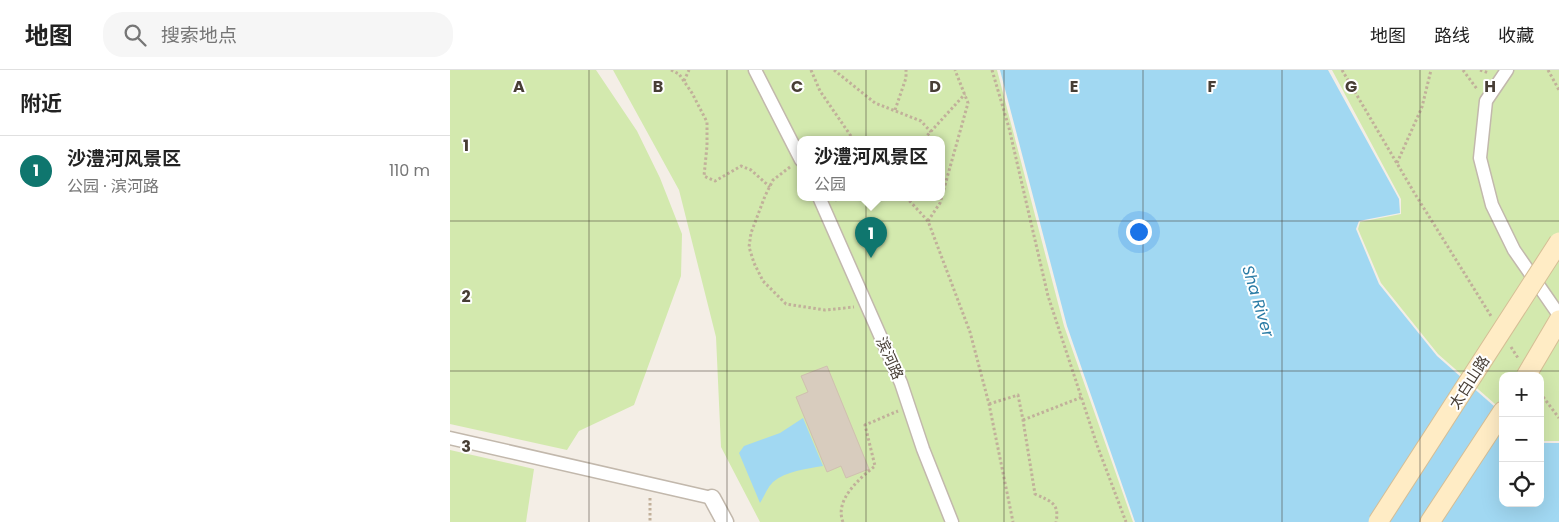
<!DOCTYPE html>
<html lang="zh">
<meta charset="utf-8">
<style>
:root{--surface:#fff;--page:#f6f6f6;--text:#222;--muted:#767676;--line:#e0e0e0;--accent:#0f766e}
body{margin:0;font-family:Poppins,"Noto Sans SC",sans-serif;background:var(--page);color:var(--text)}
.controls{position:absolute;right:15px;bottom:15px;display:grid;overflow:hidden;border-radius:10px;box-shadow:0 5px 20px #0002}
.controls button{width:45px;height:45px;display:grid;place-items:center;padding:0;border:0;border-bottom:1px solid var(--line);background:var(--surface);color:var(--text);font:25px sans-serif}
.you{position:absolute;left:688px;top:161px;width:18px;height:18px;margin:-12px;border:4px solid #fff;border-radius:50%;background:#1a73e8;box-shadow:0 0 0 8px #1a73e833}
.badge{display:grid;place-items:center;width:32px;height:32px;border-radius:50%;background:var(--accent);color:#fff;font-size:16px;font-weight:700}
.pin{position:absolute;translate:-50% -41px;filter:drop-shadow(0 1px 2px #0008)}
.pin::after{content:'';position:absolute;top:26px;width:18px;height:15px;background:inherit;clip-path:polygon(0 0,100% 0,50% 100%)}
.popup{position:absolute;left:347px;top:66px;width:148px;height:65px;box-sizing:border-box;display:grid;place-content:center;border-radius:10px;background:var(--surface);filter:drop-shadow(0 1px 4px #0005);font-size:16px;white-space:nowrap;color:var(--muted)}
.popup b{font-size:19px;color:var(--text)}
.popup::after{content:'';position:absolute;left:50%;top:100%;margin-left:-10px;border:10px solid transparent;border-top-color:var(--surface)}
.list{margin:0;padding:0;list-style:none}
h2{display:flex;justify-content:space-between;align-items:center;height:65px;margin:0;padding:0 20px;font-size:21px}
h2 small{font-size:16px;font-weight:400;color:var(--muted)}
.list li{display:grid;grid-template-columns:32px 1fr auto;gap:15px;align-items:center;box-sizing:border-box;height:70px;padding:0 20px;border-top:1px solid var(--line)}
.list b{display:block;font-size:19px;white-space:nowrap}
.list p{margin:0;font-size:16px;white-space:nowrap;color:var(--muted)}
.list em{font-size:16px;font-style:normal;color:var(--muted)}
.icon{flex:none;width:28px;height:28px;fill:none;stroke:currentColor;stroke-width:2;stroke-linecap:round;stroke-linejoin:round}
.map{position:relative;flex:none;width:1109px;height:452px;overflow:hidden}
header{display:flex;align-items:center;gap:30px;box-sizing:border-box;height:70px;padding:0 25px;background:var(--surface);border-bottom:1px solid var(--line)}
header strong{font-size:24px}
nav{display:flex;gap:28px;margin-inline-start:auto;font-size:18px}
.search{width:350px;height:45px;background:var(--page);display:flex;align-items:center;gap:12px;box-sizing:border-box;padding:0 18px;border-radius:20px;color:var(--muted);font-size:19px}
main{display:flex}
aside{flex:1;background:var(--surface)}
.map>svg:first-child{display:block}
</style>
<header>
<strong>地图</strong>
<div class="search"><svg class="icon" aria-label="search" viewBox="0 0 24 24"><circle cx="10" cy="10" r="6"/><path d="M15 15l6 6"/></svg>搜索地点</div>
<nav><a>地图</a><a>路线</a><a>收藏</a></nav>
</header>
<main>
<aside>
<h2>附近<small></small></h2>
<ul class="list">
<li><span class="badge">1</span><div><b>沙澧河风景区</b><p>公园 · 滨河路</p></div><em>110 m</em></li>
</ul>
</aside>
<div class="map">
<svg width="1109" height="452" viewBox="0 0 1109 452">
<rect width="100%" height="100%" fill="#f4eee6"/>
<!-- green -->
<g fill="#d3e9ae" fill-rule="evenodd">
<path d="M0 0H146L187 61 210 108 232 164 231 206 184 335 129 361 117 380 0 354Z"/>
<path d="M163 0H547L614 256 683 452H310L271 377 266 267 229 120ZM351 69H491V127H351Z"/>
<path d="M882 0H1109V371H1090V306H1053V341L988 284 931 213 908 159 910 152 951 144V129Z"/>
<path d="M0 380 84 399 76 452H0Z"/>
</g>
<!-- water -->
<g fill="#a1d8f2">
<path d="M550 0H878L949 129 950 143 909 151 906 159 929 214 987 286 1053 344V433H1090V373H1109V452H685L617 256Z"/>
<path d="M353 348 373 396C356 399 336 401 323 412 317 418 314 427 310 433L289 383 294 376 330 363Z"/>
</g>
<!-- building -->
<path fill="#d8ccbe" stroke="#d0c0af" d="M377 296 419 399 396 408 391 396 377 402 346 327 358 322 351 306Z"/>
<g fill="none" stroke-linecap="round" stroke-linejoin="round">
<!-- minor casing -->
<g stroke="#c2b8ac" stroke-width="15">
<g id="minor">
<path d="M305 0 351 90"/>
<path d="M1057 0 1036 31 1030 88 1042 135 1064 180 1109 245"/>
<path d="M369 127 451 313 473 379 502 452"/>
<path d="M0 368 262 428"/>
</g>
</g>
<!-- tertiary casing -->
<g stroke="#c2b8ac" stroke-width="19">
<path id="tertiary" d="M262 428 275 452"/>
</g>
<!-- secondary casing -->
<g stroke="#d5be95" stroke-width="21">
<path id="secondary" d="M980 452 1053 341"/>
</g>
<!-- path -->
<g stroke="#c1b09a" stroke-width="3" stroke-dasharray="2.5 2.5" stroke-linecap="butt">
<path d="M221 0 229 4 242 23 257 52V76L254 106 265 111 291 96 301 100 320 117"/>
<path d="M361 0 370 21 403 69"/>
<path d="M384 0 425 33 471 51 481 62"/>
<path d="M542 0 559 58 598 226 647 375 676 452"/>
<path d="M892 0 965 124 1041 246"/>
<path d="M1013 0 1027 19"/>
<path d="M1030 0 1039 3"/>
<path d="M1098 0 1109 20"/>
<path d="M234 11 239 0"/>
<path d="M445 40 456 8V0"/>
<path d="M474 69 515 24"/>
<path d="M947 93 972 37 981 0"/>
<path d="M340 97 323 110 315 126 301 163 299 177 304 193 313 211 336 234 375 240 404 237"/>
<path d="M456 127 478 151 520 262 539 334 563 452"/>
<path d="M385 130 394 127"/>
<path d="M478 151 490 133 518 33 505 0"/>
<path d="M1061 277 1068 288"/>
<path d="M1090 323 1109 348"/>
<path d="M539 334 568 325 573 350 585 424C600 431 610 433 606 452"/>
<path d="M573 350 632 327"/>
<path d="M200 428V452"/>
<path d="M393 452C384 430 410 408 425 396L415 355 448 341"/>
</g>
<!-- minor -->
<use href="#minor" stroke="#fff" stroke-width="12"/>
<!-- tertiary -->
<use href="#tertiary" stroke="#fff" stroke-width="16"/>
<!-- secondary -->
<use href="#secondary" stroke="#ffecc5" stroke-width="19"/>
<!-- secondary-bridge casing -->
<g stroke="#d5be95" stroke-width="21" stroke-linecap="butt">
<g id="secondary-bridge">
<path d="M1076 306 1109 250"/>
<path d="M928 452 1109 172"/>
</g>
</g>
<!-- secondary-bridge -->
<use href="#secondary-bridge" stroke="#ffecc5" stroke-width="19"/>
</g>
<!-- grid -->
<path fill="none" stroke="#473e35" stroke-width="1" stroke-opacity="0.55" d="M139 0V452M277 0V452M416 0V452M554 0V452M693 0V452M832 0V452M970 0V452M0 151H1109M0 301H1109"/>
<g text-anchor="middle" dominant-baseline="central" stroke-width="4" stroke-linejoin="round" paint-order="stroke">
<!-- street labels -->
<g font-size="15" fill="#473e35" stroke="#fff">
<text transform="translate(440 288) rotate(66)">滨河路</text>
<text transform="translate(1019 312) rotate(-57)">太白山路</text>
</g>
<!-- water labels -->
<g font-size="16" font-style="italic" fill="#297ba5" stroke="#fff">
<text transform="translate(808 231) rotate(73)">Sha River</text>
</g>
</g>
<g font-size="16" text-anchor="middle" font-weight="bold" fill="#473e35" stroke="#fff" stroke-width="4" stroke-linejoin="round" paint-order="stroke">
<text x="69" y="22">A</text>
<text x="208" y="22">B</text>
<text x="347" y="22">C</text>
<text x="485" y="22">D</text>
<text x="624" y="22">E</text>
<text x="762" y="22">F</text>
<text x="901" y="22">G</text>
<text x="1040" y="22">H</text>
<text x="16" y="81">1</text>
<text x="16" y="232">2</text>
<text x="16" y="382">3</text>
</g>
</svg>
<div class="controls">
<button>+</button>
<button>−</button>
<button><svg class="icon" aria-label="locate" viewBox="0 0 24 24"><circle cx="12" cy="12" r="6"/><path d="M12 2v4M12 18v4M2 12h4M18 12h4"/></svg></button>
</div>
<div class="you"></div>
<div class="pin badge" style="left:421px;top:188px">1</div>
<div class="popup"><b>沙澧河风景区</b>公园</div>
</div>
</main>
